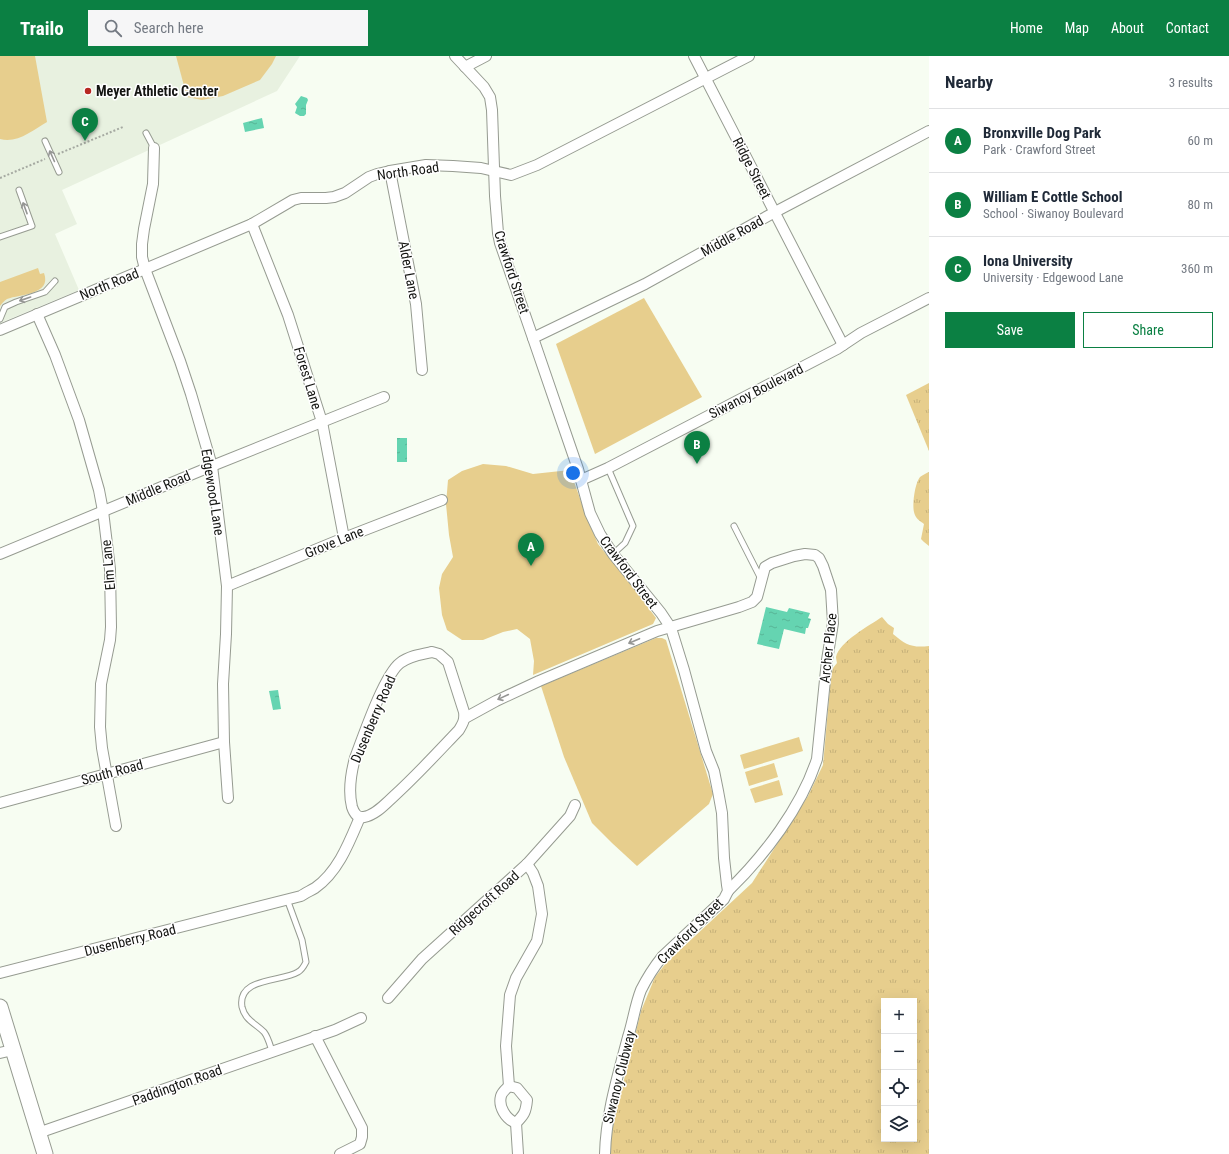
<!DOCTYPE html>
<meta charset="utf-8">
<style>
:root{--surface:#fff;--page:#f6f6f7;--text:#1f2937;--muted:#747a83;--line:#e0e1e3;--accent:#0b8043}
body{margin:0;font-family:"Roboto Condensed",sans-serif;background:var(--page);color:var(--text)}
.controls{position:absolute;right:12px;bottom:12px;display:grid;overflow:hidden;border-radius:0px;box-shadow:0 4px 16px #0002}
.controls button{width:36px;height:36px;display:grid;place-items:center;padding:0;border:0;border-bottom:1px solid var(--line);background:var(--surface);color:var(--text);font:20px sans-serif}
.you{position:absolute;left:573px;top:417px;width:14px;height:14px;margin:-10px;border:3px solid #fff;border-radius:50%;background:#1a73e8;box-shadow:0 0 0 6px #1a73e833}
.badge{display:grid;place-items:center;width:26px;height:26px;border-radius:50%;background:var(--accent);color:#fff;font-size:13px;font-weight:700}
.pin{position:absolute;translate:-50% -33px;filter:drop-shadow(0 1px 2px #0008)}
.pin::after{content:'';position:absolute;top:21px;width:14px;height:12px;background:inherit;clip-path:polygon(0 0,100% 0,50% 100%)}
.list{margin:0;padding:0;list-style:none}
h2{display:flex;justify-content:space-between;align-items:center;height:52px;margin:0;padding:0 16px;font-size:17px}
h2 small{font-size:13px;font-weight:400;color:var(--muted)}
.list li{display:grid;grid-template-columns:26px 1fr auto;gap:12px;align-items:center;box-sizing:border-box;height:64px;padding:0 16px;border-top:1px solid var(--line)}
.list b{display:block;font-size:15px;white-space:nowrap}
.list p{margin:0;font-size:13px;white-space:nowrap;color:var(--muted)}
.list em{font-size:13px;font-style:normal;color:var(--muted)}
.actions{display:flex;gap:8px;padding:12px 16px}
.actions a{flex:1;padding:9px 0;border:1px solid var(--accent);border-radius:0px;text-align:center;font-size:14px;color:var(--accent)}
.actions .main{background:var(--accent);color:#fff}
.icon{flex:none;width:22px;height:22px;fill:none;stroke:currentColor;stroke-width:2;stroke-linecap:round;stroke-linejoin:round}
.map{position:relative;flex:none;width:929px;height:1098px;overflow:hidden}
header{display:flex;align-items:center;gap:24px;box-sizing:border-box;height:56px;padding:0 20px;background:var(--accent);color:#fff}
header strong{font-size:19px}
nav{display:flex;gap:22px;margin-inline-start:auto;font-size:14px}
.search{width:280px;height:36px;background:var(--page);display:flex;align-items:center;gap:10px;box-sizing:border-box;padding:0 14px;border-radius:0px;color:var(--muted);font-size:15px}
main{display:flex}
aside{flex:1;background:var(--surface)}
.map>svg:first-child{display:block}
</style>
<header>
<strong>Trailo</strong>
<div class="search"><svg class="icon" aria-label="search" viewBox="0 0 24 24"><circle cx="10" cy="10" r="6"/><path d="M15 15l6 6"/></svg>Search here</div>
<nav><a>Home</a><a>Map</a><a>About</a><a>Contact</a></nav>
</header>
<main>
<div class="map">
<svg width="929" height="1098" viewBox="0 0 929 1098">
<defs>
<pattern id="grass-tufts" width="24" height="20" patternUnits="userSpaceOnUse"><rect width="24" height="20" fill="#e7ce8d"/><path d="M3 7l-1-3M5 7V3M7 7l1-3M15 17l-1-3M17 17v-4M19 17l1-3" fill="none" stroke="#c5b079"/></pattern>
<pattern id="water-ripples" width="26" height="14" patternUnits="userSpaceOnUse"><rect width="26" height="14" fill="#65d4b1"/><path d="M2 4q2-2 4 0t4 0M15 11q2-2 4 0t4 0" fill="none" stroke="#57b597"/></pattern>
</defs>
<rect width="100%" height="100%" fill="#f7fdf2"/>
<!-- built -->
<path fill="#e8f1e0" d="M0 0H300L277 35 62 134 77 168 55 178 79 234 0 267Z"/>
<!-- grass -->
<g fill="url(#grass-tufts)" fill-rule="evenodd">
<path d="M929 327V395L906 339Z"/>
<path d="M929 416V490L924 486 921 483 924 468C920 465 915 462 914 456 912 448 915 427 920 421 923 419 926 417 929 416Z"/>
<path d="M882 561 888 568 894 572 893 578C906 589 912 592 929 590V1098H611V1082L615 1060 641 955 655 921 666 907 752 827 808 740 823 709 831 620 833 612 837 607C837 607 836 602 836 601 839 586 870 569 882 561ZM884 945H914V1083H884Z"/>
</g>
<!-- park -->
<g fill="#e7ce8d">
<path d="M0 0H35L47 66C33 74 17 88 0 83Z"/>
<path d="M176 0H276L272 8 260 24 223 40 202 44 187 41Z"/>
<path d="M38 212 40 218 44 217C52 239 20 238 7 243 4 245 2 247 0 250V226Z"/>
<path d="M644 242 702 341 595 398 556 288Z"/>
<path d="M483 408 506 410 533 418 570 414 585 457 598 488 638 538 656 562 653 568 533 619 534 605 530 583 517 573 503 576 483 584H462L447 574 442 559 439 532 442 518 453 501 449 479 446 448 448 424 462 415Z"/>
<path d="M656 582H662L666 584 713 738 709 748 637 810 612 787 592 767 564 701 541 630Z"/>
<path d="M799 681 803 695 744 713 740 699Z"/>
<path d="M774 707 778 721 749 730 745 716Z"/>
<path d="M779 724 783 739 755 747 750 733Z"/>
</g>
<!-- water -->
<g fill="url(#water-ripples)">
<path d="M301 40 307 42 308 44 306 49V58L304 60H300L295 57 297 51 295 48Z"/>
<path d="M262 62 264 72 245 76 243 67Z"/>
<rect x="397" y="382" width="10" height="24"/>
<path d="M766 551 787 556 789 552 810 557 808 562 811 563 808 572H806L805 578 784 573 779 593 757 588Z"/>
<path d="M278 634 281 653 273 654 269 635Z"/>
</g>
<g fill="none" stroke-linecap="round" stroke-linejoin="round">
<!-- service casing -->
<g stroke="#969b91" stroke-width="7">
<g id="service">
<path d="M146 77 154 92"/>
<path d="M45 85 59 116"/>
<path d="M0 181 32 170 19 134"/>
<path d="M0 263 5 251 16 246 45 236 55 225"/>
<path d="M608 412 633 470 625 487 613 498"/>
<path d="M734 470 761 523"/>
<path d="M272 995C270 989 268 981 264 976 255 967 245 964 242 951 237 921 282 926 298 916 302 914 304 910 306 906L302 884 287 843"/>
</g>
</g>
<!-- minor casing -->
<g stroke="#969b91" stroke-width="12">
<g id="minor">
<path d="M455 0 484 31 490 41 492 54 495 140 498 177 500 187 533 282 578 413 590 457 600 478 613 498 661 557 671 572 684 614 706 695 714 715 718 735 722 757 724 802 727 829 728 835 724 843 662 901C654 911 647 922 641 934 635 949 633 966 628 981 618 1019 606 1058 605 1098"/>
<path d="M694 0 843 289"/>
<path d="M465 11 486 0"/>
<path d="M154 92 153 128 144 173 142 188V201L145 213 180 305 191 338 212 410 227 530 226 578 223 628 224 686 228 742"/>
<path d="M390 115 416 248 422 314"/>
<path d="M252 168 288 259 322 366 344 482"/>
<path d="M37 258 55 299 79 364 99 434 103 455 110 513 111 571 110 584 101 628 100 671 102 692 116 770"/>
<path d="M0 274 252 168 293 144 301 142H326L334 141 345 137 369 121 377 118 390 115 426 109 453 110 481 112 511 119 537 109 749 0"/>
<path d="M533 282 645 228 775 156 929 75"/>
<path d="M581 424 608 412 837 293 861 277 929 242"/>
<path d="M0 498 212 410 384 341"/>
<path d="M227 530 344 482 442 444"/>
<path d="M432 596 439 598 448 606 464 656C465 664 463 667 459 674 438 696 417 719 394 740 386 747 376 759 364 761 357 762 354 757 352 751 348 735 351 717 355 702 363 681 384 619 400 607 409 600 422 598 432 596Z"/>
<path d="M465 662 496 645 539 625 657 575 739 551 752 546 757 541 765 511 772 507 794 500 805 498 815 499 819 502 823 510 831 534 833 567 827 604 817 703C801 752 764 800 728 835"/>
<path d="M0 747 224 686"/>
<path d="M0 917 301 840C305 837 310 835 315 832 338 816 349 787 360 761"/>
<path d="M388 942 422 903 527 808 570 760 575 749"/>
<path d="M315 980 362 1072V1081L360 1088 340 1098"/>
<path d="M0 997 13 994"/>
<path d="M509 1030 506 990 510 939 516 922 537 885 542 858 538 830 533 817 527 808"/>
<path d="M509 1030 517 1032 527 1044C526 1056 524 1059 516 1067 506 1063 498 1051 501 1040 502 1036 506 1033 509 1030Z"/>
<path d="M516 1067 518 1098"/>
<path d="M38 1077 335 974 361 962"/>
</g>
</g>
<!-- primary casing -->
<g stroke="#969b91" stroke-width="17">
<path id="primary" d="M0 951 45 1098"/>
</g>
<!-- path -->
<g stroke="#a5a9a1" stroke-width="2" stroke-dasharray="2 2" stroke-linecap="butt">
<path d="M58 98 123 71"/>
<path d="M0 122 45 103"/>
</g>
<!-- service -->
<use href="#service" stroke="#fff" stroke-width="5"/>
<!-- minor -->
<use href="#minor" stroke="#fff" stroke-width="10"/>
<!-- primary -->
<use href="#primary" stroke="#fff" stroke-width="15"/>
</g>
<!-- one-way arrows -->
<defs><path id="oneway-shaft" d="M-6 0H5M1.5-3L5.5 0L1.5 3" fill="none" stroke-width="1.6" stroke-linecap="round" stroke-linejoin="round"/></defs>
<g stroke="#959694">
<use href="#oneway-shaft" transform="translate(52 100) rotate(-114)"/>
<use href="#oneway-shaft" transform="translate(25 152) rotate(-110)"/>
<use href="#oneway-shaft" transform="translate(25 243) rotate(161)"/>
<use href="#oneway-shaft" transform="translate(634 585) rotate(157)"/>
<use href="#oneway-shaft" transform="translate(503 641) rotate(155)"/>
</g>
<!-- markers -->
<circle fill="#b72822" stroke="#fff" stroke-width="1.5" cx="88" cy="35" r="4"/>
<g text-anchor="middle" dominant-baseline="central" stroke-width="3" stroke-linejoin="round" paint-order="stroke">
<!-- poi labels -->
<g font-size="14" font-weight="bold" fill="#141512" stroke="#fff" text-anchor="start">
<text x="96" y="35">Meyer Athletic Center</text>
</g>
<!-- street labels -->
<g font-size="14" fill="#141512" stroke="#fff">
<text transform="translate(752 112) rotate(63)">Ridge Street</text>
<text transform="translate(408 115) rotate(-8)">North Road</text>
<text transform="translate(732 180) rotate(-29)">Middle Road</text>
<text transform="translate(409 214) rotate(79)">Alder Lane</text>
<text transform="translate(512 216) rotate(72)">Crawford Street</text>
<text transform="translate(109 228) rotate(-22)">North Road</text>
<text transform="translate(308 322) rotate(73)">Forest Lane</text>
<text transform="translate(756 335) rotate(-27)">Siwanoy Boulevard</text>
<text transform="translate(158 432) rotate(-23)">Middle Road</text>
<text transform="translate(213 436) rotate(81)">Edgewood Lane</text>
<text transform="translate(334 486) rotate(-22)">Grove Lane</text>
<text transform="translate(108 509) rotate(-95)">Elm Lane</text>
<text transform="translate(629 516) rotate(53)">Crawford Street</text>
<text transform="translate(828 592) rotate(-84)">Archer Place</text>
<text transform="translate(373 663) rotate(-67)">Dusenberry Road</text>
<text transform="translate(112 716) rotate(-15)">South Road</text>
<text transform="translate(484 847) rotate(-42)">Ridgecroft Road</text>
<text transform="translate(690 875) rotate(-45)">Crawford Street</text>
<text transform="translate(130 884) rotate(-14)">Dusenberry Road</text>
<text transform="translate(619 1021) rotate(-76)">Siwanoy Clubway</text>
<text transform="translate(177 1029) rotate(-20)">Paddington Road</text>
</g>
</g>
</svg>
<div class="controls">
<button>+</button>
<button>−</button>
<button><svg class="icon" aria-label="locate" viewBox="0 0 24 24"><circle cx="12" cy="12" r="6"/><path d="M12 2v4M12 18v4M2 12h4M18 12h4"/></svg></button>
<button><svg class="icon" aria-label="layers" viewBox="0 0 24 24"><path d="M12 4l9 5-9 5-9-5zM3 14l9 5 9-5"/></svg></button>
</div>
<div class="you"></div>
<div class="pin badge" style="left:531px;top:510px">A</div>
<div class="pin badge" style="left:697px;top:408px">B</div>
<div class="pin badge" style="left:85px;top:85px">C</div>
</div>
<aside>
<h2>Nearby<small>3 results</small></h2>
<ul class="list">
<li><span class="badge">A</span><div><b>Bronxville Dog Park</b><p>Park · Crawford Street</p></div><em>60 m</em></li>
<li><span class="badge">B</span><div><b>William E Cottle School</b><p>School · Siwanoy Boulevard</p></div><em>80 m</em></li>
<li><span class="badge">C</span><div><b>Iona University</b><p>University · Edgewood Lane</p></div><em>360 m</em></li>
</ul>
<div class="actions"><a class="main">Save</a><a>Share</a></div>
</aside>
</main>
